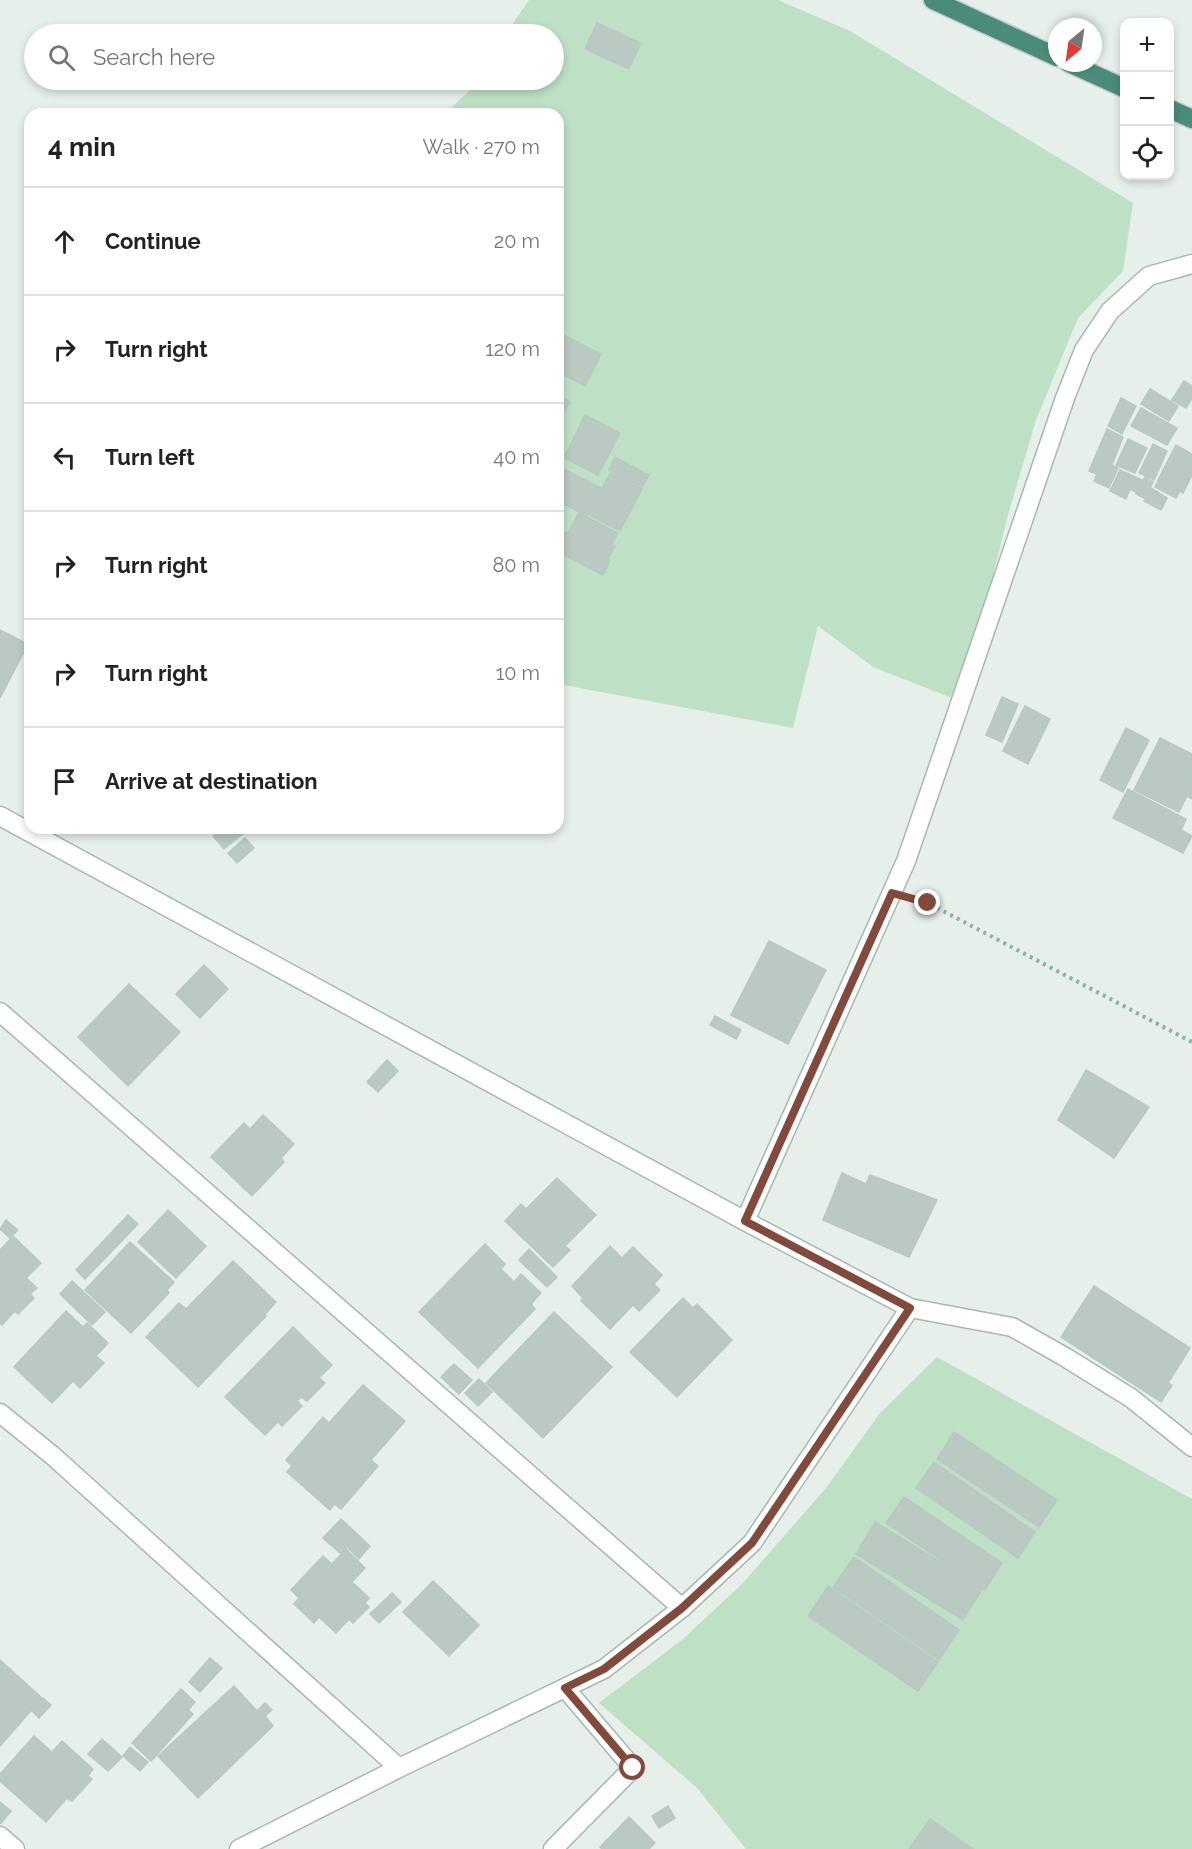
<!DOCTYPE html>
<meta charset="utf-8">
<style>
:root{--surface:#fff;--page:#f2f2f2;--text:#222;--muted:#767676;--line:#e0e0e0}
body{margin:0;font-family:Raleway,sans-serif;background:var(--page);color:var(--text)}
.controls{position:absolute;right:18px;top:18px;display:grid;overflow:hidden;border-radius:12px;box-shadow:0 3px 9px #0003}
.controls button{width:54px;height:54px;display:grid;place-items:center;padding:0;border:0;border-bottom:2px solid var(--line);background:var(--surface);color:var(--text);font:30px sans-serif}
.compass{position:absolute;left:1048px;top:18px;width:54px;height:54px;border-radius:50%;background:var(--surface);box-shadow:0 3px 9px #0003;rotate:209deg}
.stop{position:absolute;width:18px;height:18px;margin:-14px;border:4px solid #824a3c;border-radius:50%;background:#fff}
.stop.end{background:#824a3c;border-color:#fff;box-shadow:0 2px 6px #0008}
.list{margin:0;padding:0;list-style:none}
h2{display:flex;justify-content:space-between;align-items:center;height:78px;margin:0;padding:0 24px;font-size:26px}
h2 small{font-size:20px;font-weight:400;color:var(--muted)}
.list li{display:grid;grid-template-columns:39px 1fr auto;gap:18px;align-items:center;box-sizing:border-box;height:108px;padding:0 24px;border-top:2px solid var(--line)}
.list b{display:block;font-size:22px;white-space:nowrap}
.list em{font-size:20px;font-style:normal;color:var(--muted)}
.icon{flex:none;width:33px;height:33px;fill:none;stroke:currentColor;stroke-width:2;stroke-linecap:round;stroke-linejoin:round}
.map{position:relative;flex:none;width:1192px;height:1849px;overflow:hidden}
.search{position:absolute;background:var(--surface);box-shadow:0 3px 9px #0003;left:24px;top:24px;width:540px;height:66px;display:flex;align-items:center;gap:15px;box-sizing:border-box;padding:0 21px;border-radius:33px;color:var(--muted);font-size:22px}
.panel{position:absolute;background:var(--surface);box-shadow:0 3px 9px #0003;left:24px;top:108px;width:540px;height:726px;border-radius:18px}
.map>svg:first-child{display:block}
</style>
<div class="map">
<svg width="1192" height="1849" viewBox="0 0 1192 1849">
<rect width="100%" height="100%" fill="#e6efea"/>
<!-- green -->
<g fill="#bee1c6">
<path d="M529 0H778L850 31 1133 203 1123 271 1078 318 1036 420 1008 515 962 702 873 667 818 626 793 728 558 684V114H445L469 91 476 80H554V34H506Z"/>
<path d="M937 1357 1192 1499V1849H746L697 1788 599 1703 683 1639 744 1582 826 1488 880 1413Z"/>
</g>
<!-- building -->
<g fill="#bacac3" stroke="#b7c9c1" stroke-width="1.5">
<path d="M597 23 641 43 629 69 585 49Z"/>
<path d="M558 332 601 354 585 386 558 372Z"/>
<path d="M1184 381 1192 386V398L1186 408 1172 400Z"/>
<path d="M1150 389 1178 406 1169 421 1141 404Z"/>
<path d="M558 395 570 402 558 425Z"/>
<path d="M1121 398 1136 406 1122 434 1108 426Z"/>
<path d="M1141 408 1177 428 1167 445 1131 426Z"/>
<path d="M585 415 620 433 598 475 564 458Z"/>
<path d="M1107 429 1123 437 1112 465 1118 468 1109 488 1094 481 1097 474 1089 471Z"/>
<path d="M1128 439 1147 448 1135 473 1116 465Z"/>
<path d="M1153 444 1167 451 1154 480 1139 473Z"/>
<path d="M1176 445 1192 454V475L1183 493 1158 480Z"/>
<path d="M615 457 635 468 629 481 609 470Z"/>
<path d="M558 466 601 488 587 516 558 501Z"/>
<path d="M636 468 649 475 642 487 630 481Z"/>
<path d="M1120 470 1142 480 1136 492 1130 489 1126 499 1110 491Z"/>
<path d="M610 473 642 489 620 531 589 515Z"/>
<path d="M1145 477 1153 482 1144 498 1136 494Z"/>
<path d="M1158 481 1179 492 1176 498 1155 487Z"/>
<path d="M1151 488 1167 498 1161 510 1144 501Z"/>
<path d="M579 513 618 533 612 544 615 546 608 559 610 560 603 575 558 552V535L561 530 568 533Z"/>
<path d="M0 630 28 644 0 698Z"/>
<path d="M1002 697 1018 704 1002 742 986 735Z"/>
<path d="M1025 706 1050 719 1028 764 1003 751Z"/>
<path d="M1126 728 1149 740 1123 792 1100 780Z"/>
<path d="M1160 738 1192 754V799L1187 796 1179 812 1134 790Z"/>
<path d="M1128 789 1186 819 1181 830 1192 836 1183 853 1113 818Z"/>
<path d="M222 828H250L224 849 213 836Z"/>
<path d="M245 838 254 848 237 863 228 853Z"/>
<path d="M769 941 826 970 788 1044 731 1015Z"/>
<path d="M204 965 228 989 200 1018 176 994Z"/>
<path d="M129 984 180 1032 128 1086 78 1037Z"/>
<path d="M715 1016 741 1030 736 1039 710 1025Z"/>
<path d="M387 1060 398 1071 378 1092 367 1082Z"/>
<path d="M1086 1070 1149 1107 1114 1158 1058 1120Z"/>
<path d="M263 1115 294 1144 281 1158 284 1162 252 1196 211 1157 244 1123 250 1129Z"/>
<path d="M842 1173 866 1184 870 1175 937 1200 909 1257 823 1220Z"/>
<path d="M557 1178 596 1215 565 1246 570 1250 553 1267 505 1221 521 1204 526 1209Z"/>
<path d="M168 1210 206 1246 176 1278 138 1242Z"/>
<path d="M128 1215 138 1224 85 1279 76 1270Z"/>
<path d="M6 1220 18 1230 10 1238 0 1229Z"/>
<path d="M13 1236 41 1263 26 1278 37 1288 30 1294 34 1298 18 1314 15 1311 2 1325 0 1323V1250Z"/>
<path d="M130 1242 174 1282 167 1290 169 1293 131 1333 85 1290Z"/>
<path d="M485 1244 505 1264 501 1269 514 1282 521 1274 541 1293 531 1304 535 1309 478 1368 419 1312Z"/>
<path d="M610 1246 622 1258 633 1247 662 1275 654 1284 660 1290 639 1311 633 1305 610 1329 581 1301 583 1298 572 1286Z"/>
<path d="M529 1249 557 1277 547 1287 519 1260Z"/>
<path d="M233 1261 276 1302 265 1314 266 1316 198 1387 146 1337 179 1303 186 1309Z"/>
<path d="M72 1281 105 1312 92 1325 60 1294Z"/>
<path d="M1094 1286 1190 1348 1168 1383 1172 1385 1161 1402 1061 1337Z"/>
<path d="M683 1298 693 1308 697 1304 732 1340 677 1397 630 1352Z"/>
<path d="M66 1311 83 1327 87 1323 108 1343 96 1356 104 1363 80 1388 73 1381 52 1403 14 1367Z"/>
<path d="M554 1312 612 1367 543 1438 486 1383Z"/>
<path d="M293 1327 332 1365 319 1378 325 1383 307 1401 301 1397 297 1401 302 1406 282 1426 278 1422 265 1435 225 1397Z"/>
<path d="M454 1364 472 1380 459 1394 441 1377Z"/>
<path d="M479 1379 492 1392 478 1406 465 1393Z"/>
<path d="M363 1385 405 1421 371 1460 378 1466 341 1509 334 1504 330 1510 287 1472 292 1466 286 1460 323 1417 329 1423Z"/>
<path d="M954 1432 1057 1500 1039 1527 937 1459Z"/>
<path d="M934 1462 1035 1532 1018 1558 916 1488Z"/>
<path d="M904 1497 1002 1563 985 1590 886 1523Z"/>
<path d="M341 1519 370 1546 359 1559 347 1547 340 1553 323 1538Z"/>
<path d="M875 1522 983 1588 963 1620 856 1554Z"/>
<path d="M346 1549 365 1568 352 1582 369 1598 365 1603 369 1607 353 1623 349 1619 336 1633 319 1617 314 1623 294 1604 299 1598 291 1590 323 1556 332 1564Z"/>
<path d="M854 1557 959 1630 939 1660 833 1587Z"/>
<path d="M433 1581 479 1625 449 1656 403 1612Z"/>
<path d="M828 1586 938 1662 918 1691 808 1616Z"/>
<path d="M392 1593 401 1602 379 1623 370 1614Z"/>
<path d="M210 1658 222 1668 200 1692 189 1682Z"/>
<path d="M0 1660 42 1698 0 1746Z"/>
<path d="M234 1686 257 1711 265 1703 272 1710 265 1716 273 1726 198 1798 158 1756Z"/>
<path d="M181 1689 195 1702 188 1710 193 1714 151 1761 132 1743Z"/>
<path d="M43 1698 51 1705 39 1718 32 1711Z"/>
<path d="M34 1736 52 1752 62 1741 93 1769 88 1776 92 1779 72 1801 67 1798 46 1822 0 1781V1774Z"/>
<path d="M102 1739 122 1757 108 1771 88 1754Z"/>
<path d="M130 1747 148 1762 140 1771 123 1756Z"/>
<path d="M0 1802 11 1811 0 1824Z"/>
<path d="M668 1806 675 1818 659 1828 652 1816Z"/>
<path d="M629 1817 655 1843 649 1849H602L600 1847Z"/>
<path d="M930 1819 973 1849H909Z"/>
</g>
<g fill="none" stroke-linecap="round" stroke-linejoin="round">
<!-- minor casing -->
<g stroke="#a8b8b1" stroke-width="21">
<g id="minor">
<path d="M0 816 745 1221 910 1308 1012 1327 1065 1357 1131 1398 1192 1447"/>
<path d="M0 1012 682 1608"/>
<path d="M745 1221 906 861 1065 398 1084 350 1110 311 1149 276 1192 264"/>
<path d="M0 1413 53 1456 399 1768"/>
<path d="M0 1836 15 1849"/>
<path d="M239 1849 399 1768 604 1669 682 1608 752 1543 910 1308"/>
<path d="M553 1849 633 1768 565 1688"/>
</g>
</g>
<!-- trunk casing -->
<g stroke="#c1cac8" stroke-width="21">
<g id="trunk">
<path d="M933 0 1057 57"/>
<path d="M1069 63 1124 88"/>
<path d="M1170 109 1192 119"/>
</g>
</g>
<!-- path -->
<path stroke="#85b4a3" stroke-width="4" stroke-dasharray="3 4.5" stroke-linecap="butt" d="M916 900 928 903 1192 1042"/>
<!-- minor -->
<use href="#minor" stroke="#fff" stroke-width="18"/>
<!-- trunk -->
<use href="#trunk" stroke="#4a8b79" stroke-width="18"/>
</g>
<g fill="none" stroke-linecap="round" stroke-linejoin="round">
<!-- route -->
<path stroke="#824a3c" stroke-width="8" d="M633 1768 565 1688 604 1669 682 1608 752 1543 910 1308 745 1221 892 893 928 903"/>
</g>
</svg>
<div class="controls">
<button>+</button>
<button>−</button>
<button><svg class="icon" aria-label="locate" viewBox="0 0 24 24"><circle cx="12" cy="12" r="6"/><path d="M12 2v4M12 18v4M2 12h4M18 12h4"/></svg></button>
</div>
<svg class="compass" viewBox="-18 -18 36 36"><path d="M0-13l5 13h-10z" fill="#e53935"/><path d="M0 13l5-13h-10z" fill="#767676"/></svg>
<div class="stop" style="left:633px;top:1768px"></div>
<div class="stop end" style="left:928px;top:903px"></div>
<div class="search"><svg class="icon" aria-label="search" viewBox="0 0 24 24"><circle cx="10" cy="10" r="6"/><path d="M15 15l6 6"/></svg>Search here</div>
<section class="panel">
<h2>4 min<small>Walk · 270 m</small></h2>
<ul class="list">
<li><svg class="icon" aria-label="ahead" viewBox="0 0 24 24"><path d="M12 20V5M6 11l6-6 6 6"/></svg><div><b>Continue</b></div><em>20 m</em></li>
<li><svg class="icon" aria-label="right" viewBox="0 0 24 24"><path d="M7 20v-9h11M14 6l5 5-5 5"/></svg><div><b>Turn right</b></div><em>120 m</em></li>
<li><svg class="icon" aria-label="left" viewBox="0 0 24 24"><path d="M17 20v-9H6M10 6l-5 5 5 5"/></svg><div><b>Turn left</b></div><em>40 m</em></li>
<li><svg class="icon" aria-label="right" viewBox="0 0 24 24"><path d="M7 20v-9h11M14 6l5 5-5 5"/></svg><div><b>Turn right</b></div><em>80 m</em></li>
<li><svg class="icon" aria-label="right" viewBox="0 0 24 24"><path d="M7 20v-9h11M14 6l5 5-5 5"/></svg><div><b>Turn right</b></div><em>10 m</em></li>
<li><svg class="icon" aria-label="arrive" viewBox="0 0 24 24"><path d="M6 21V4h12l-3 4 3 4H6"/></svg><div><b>Arrive at destination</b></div></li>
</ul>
</section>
</div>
